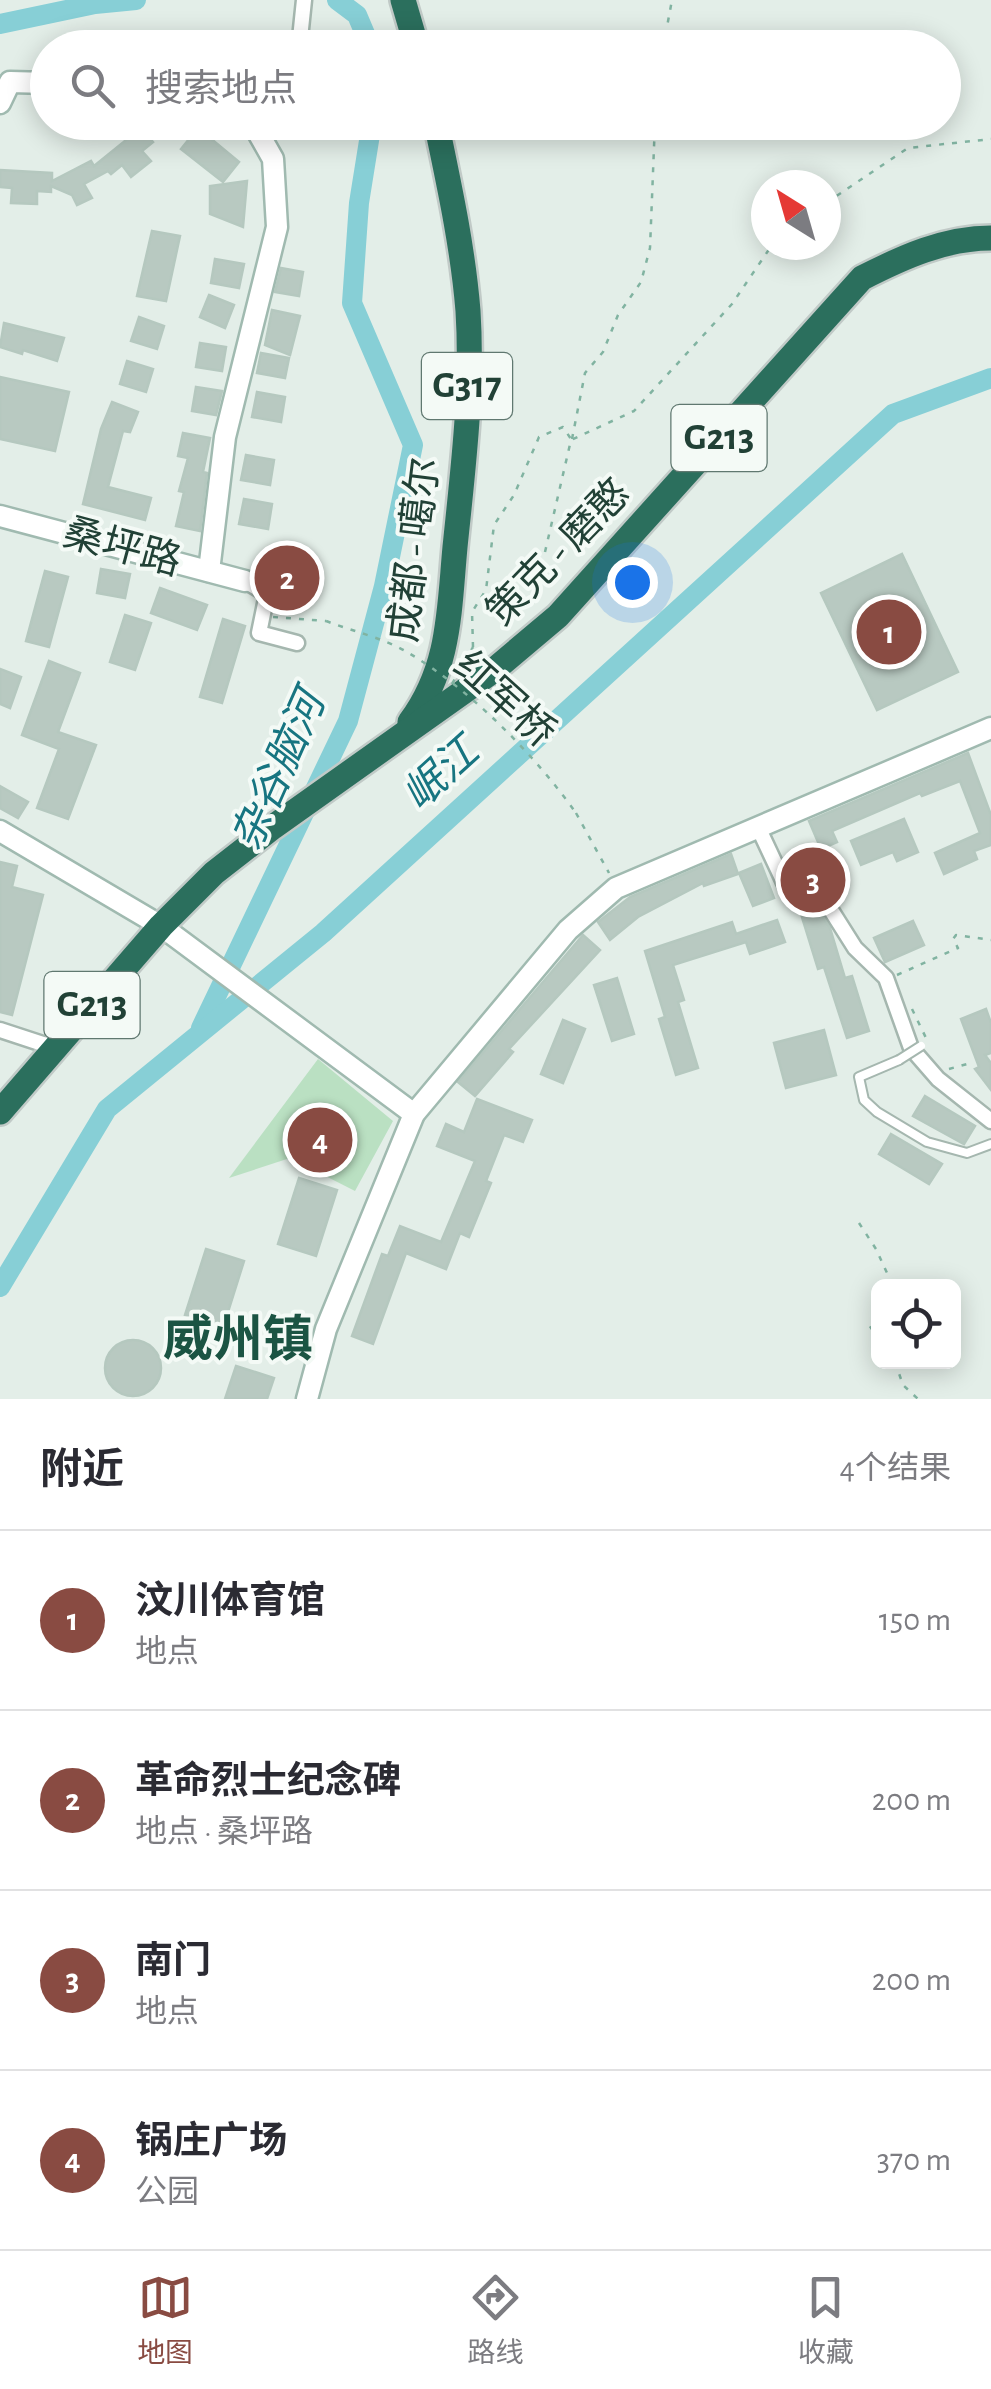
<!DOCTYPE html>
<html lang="zh">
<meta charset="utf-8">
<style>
:root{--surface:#fff;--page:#f7f7f7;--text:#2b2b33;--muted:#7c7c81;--line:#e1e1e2;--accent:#894b42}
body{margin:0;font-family:"Alegreya Sans","Noto Sans SC",sans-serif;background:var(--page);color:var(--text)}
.controls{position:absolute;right:30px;bottom:30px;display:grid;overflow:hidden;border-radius:15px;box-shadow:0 5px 25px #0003}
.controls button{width:90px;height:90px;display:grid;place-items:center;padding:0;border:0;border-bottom:2px solid var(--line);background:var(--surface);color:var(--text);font:50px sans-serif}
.compass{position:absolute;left:751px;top:170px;width:90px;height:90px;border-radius:50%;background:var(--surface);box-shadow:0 5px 25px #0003;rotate:323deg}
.you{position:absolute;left:632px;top:582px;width:35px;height:35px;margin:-25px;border:8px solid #fff;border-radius:50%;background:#1a73e8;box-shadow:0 0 0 15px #1a73e833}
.badge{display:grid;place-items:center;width:65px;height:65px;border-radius:50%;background:var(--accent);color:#fff;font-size:32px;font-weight:700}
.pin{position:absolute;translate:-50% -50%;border:5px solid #fff;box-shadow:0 2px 10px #0006}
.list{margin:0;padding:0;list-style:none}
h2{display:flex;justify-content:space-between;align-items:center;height:130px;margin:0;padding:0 40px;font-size:42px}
h2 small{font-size:32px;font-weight:400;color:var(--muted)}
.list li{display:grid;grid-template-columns:65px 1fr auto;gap:30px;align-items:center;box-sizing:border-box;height:180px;padding:0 40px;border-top:2px solid var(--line)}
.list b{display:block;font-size:38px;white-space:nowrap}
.list p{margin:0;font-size:32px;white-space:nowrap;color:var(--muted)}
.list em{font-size:32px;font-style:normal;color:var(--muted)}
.icon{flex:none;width:55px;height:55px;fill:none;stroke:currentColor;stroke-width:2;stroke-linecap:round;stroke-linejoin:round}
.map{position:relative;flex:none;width:991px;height:1399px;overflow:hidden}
.search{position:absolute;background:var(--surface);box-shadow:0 5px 25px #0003;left:30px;right:30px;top:30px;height:110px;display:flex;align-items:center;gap:25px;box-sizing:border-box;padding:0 35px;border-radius:55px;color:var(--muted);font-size:38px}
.sheet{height:850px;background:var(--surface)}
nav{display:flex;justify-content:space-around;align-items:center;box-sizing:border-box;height:140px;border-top:2px solid var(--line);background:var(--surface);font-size:28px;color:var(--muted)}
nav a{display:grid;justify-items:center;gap:5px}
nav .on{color:var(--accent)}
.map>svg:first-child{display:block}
</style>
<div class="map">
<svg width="991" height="1399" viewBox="0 0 991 1399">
<rect width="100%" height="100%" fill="#e3eee8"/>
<!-- green -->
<path fill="#bae0c2" d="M318 1059 393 1121 355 1191 290 1158 229 1178Z"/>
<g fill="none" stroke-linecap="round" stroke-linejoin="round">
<!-- river -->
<g stroke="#87cfd6" stroke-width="20">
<path d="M337 0 357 15 371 48"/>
<path d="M0 24 95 4 136 0"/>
<path d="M201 1028 348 721 384 586 413 445 352 303 359 203 372 122"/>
<path d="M0 1287 107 1109 323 933 893 414 991 378"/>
</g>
</g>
<!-- building -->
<g fill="#b8c9c1" stroke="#b5c8bf" stroke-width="2.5">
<path d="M141 128 153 142 142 151 151 161 131 177 122 165 111 174 108 171 84 184 92 198 77 205 72 195 51 186V192L37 191V204L11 203 12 188 0 187V170L52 173V181L91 161 94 166Z"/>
<path d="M198 128 239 162 223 182 181 149Z"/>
<path d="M247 181 243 227 210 214V186Z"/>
<path d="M152 231 180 236 166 301 137 296Z"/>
<path d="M215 259 244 264 239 288 211 283Z"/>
<path d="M281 268 303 272 299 296 275 292Z"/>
<path d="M209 295 234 305 225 328 200 317Z"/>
<path d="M272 310 300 316 290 355 265 345Z"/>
<path d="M139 317 164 326 157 349 131 341Z"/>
<path d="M4 323 64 338 57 361 23 350 22 354 0 347Z"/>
<path d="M200 343 226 347 222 371 196 367Z"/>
<path d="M261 353 289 358 285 378 257 373Z"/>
<path d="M127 361 153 369 146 392 120 384Z"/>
<path d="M0 377 69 392 55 451 0 439Z"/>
<path d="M196 387 222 391 216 415 192 411Z"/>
<path d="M257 392 285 397 281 422 252 417Z"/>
<path d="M112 402 138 412 130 432 123 431 108 487 151 498 145 520 83 504 101 429Z"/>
<path d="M183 433 210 438 203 472 207 473 200 531 176 526 184 492 179 491 188 458 178 456Z"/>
<path d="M246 455 274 460 270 485 241 480Z"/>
<path d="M244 499 272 504 268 529 239 524Z"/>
<path d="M902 554 958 672 877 710 821 593Z"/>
<path d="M101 569 130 574 125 598 97 593Z"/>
<path d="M45 571 68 577 49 647 26 641Z"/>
<path d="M160 588 207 605 197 630 151 613Z"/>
<path d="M125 615 151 623 135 670 110 662Z"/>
<path d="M223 619 245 626 222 703 200 697Z"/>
<path d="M49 661 80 673 58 732 96 745 68 819 37 808 59 749 22 735Z"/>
<path d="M0 669 21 677 10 708 0 704Z"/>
<path d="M968 753 991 815V845L974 851 977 859 944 874 935 853 980 833 960 781 922 796 920 793 832 831 837 842 821 849 809 821Z"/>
<path d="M0 786 28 802 18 818 0 808Z"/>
<path d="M904 819 918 852 897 861 893 852 861 865 851 841Z"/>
<path d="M731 854 738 874 704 886 703 883 638 917 610 940 598 922 630 897Z"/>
<path d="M0 862 17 866 12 887 43 895 12 1015 0 1012Z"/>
<path d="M825 862 834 883 803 892 793 876Z"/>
<path d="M761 864 774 898 753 906 739 873Z"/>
<path d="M819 911 830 928 845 978 852 976 869 1031 847 1038 824 967 818 969 801 914Z"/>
<path d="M777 920 785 942 750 954 746 942 673 965 684 1000 678 1002 698 1068 676 1075 659 1019 665 1017 645 951 732 922 736 934Z"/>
<path d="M913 921 924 945 885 962 874 938Z"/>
<path d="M583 935 600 950 509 1049 513 1052 475 1096 458 1082Z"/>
<path d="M617 978 634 1034 612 1041 594 985Z"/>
<path d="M986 1009 991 1023V1053L985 1055 991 1063V1090L975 1069 979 1067 961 1019Z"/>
<path d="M563 1020 585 1029 563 1083 541 1074Z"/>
<path d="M824 1030 836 1075 786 1088 774 1043Z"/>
<path d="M925 1096 975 1126 964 1144 913 1116Z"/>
<path d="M477 1099 532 1120 523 1142 504 1135 486 1181 491 1183 469 1237 460 1233 446 1269 406 1253 373 1344 352 1336 382 1254 388 1256 400 1226 441 1242 475 1161 437 1146 446 1124 464 1132Z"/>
<path d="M891 1134 942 1164 929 1184 879 1154Z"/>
<path d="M299 1178 337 1190 316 1256 278 1244Z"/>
<path d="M206 1249 244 1261 223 1328 185 1315Z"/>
<circle cx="133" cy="1368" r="28"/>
<path d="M236 1366 274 1378 267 1399H225Z"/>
</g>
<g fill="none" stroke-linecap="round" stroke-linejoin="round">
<!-- lane casing -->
<g stroke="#a5b7af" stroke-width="12">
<path id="lane" d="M899 1060 859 1077 864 1100 877 1112 927 1142 967 1153 991 1144"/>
</g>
<!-- street casing -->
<g stroke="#a5b7af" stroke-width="19">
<g id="street">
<path d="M299 48 304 0"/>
<path d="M245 581 267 594 259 633 297 643"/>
<path d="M758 827 788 891 799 903 824 899 855 948 886 978 911 1048 938 1079 991 1121"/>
<path d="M0 1030 55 1048"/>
</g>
</g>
<!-- secondary casing -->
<g stroke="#a0bab0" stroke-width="25">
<g id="secondary">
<path d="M0 103 10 82 48 83"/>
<path d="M0 516 245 581"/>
<path d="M209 571 225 437 277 227 273 159 252 122"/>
<path d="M0 831 161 926 414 1114"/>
<path d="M307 1399 326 1329 414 1114 568 930 616 888 991 728"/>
</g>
</g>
<!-- highway casing -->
<g stroke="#c1cac7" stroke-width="30">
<g id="highway">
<path d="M403 0 417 48"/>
<path d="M410 722C450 668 449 612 455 547 463 469 473 390 468 311 463 248 449 184 436 122"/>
<path d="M0 1112 161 926 214 873 273 827 494 670 558 616 862 278C903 257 945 238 991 238"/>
</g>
</g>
<!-- path -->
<g stroke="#81b3a1" stroke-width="2.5" stroke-dasharray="5 8" stroke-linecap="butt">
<path d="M663 48 672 0"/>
<path d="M826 203 908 148 991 139"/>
<path d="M572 439 585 373 603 352 618 315 641 282 650 248 655 122"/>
<path d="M545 552 571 440 634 411 732 304 772 245"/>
<path d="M273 617 326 621"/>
<path d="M473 647 472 612 486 590 494 525 514 495 539 437 563 427 571 439"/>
<path d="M576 813 609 873"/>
<path d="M897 975 958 948 953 939 956 935 991 940"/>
<path d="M912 1009 926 1038"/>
<path d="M949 1069 967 1064"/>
<path d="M859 1223 876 1249 893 1286"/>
<path d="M878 1323 872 1321 869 1325 878 1338"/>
<path d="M895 1362 903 1385 918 1399"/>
</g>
<!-- lane -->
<use href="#lane" stroke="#fff" stroke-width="8"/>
<!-- street -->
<use href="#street" stroke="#fff" stroke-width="14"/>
<!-- secondary -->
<use href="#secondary" stroke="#fff" stroke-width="20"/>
<!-- highway -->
<use href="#highway" stroke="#2b6f5d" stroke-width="25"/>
<!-- lane-bridge casing -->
<g stroke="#a5b7af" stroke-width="12" stroke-linecap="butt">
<path id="lane-bridge" d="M899 1060 921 1046"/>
</g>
<!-- path-bridge -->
<g stroke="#81b3a1" stroke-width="2.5" stroke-dasharray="5 8" stroke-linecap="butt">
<path d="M326 621C352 631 383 638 407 652 470 689 534 754 576 813"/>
<path d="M452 684 473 647"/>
</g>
<!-- lane-bridge -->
<use href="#lane-bridge" stroke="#fff" stroke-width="8"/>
</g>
<g text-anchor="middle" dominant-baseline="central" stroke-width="8" stroke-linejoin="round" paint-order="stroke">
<!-- shield labels -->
<g fill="#f4faf6" stroke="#607870" stroke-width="2.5">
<rect x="422" y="353" width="90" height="66" rx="8"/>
<rect x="671.5" y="405" width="95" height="66" rx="8"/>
<rect x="44.5" y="972" width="95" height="66" rx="8"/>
</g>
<g font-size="38" font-weight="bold" fill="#214136">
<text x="467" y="386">G317</text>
<text x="719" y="438">G213</text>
<text x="92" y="1005">G213</text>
</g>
<!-- street labels -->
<g font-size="40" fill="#214136" stroke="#f4faf6">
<text transform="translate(122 548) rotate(15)">桑坪路</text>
<text transform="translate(415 550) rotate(-83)">成都 - 噶尔</text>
<text transform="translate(559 553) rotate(-46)">策克 - 磨憨</text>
<text transform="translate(504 700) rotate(42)">红军桥</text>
</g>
<!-- water labels -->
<g font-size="42" font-style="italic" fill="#177581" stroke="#f4faf6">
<text transform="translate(279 771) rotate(-66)">杂谷脑河</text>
<text transform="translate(441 774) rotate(-42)">岷江</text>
</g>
<!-- district labels -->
<g font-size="50" font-weight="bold" fill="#1b5443" stroke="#f4faf6">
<text x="238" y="1341">威州镇</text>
</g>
</g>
</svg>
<div class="controls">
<button><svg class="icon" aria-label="locate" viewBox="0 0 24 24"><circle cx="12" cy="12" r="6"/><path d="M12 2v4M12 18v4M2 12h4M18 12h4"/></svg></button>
</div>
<svg class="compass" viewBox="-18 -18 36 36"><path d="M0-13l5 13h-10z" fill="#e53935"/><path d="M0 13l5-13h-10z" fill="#7c7c81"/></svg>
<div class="you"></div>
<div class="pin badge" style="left:889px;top:632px">1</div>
<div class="pin badge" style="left:287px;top:578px">2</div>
<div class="pin badge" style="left:813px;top:880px">3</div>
<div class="pin badge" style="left:320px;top:1140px">4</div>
<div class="search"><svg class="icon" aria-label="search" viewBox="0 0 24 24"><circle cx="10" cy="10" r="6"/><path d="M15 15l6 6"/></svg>搜索地点</div>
</div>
<section class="sheet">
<h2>附近<small>4个结果</small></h2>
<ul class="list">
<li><span class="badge">1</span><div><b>汶川体育馆</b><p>地点</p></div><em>150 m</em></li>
<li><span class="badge">2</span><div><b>革命烈士纪念碑</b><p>地点 · 桑坪路</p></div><em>200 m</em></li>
<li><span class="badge">3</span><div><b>南门</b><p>地点</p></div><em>200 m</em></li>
<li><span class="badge">4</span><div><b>锅庄广场</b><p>公园</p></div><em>370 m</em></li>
</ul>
</section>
<nav>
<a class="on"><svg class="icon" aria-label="map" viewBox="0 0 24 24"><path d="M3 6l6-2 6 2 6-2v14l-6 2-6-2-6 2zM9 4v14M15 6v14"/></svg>地图</a>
<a><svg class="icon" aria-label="directions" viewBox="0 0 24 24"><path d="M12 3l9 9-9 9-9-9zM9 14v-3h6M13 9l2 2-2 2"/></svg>路线</a>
<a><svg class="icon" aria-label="saved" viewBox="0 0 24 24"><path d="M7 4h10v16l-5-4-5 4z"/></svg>收藏</a>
</nav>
